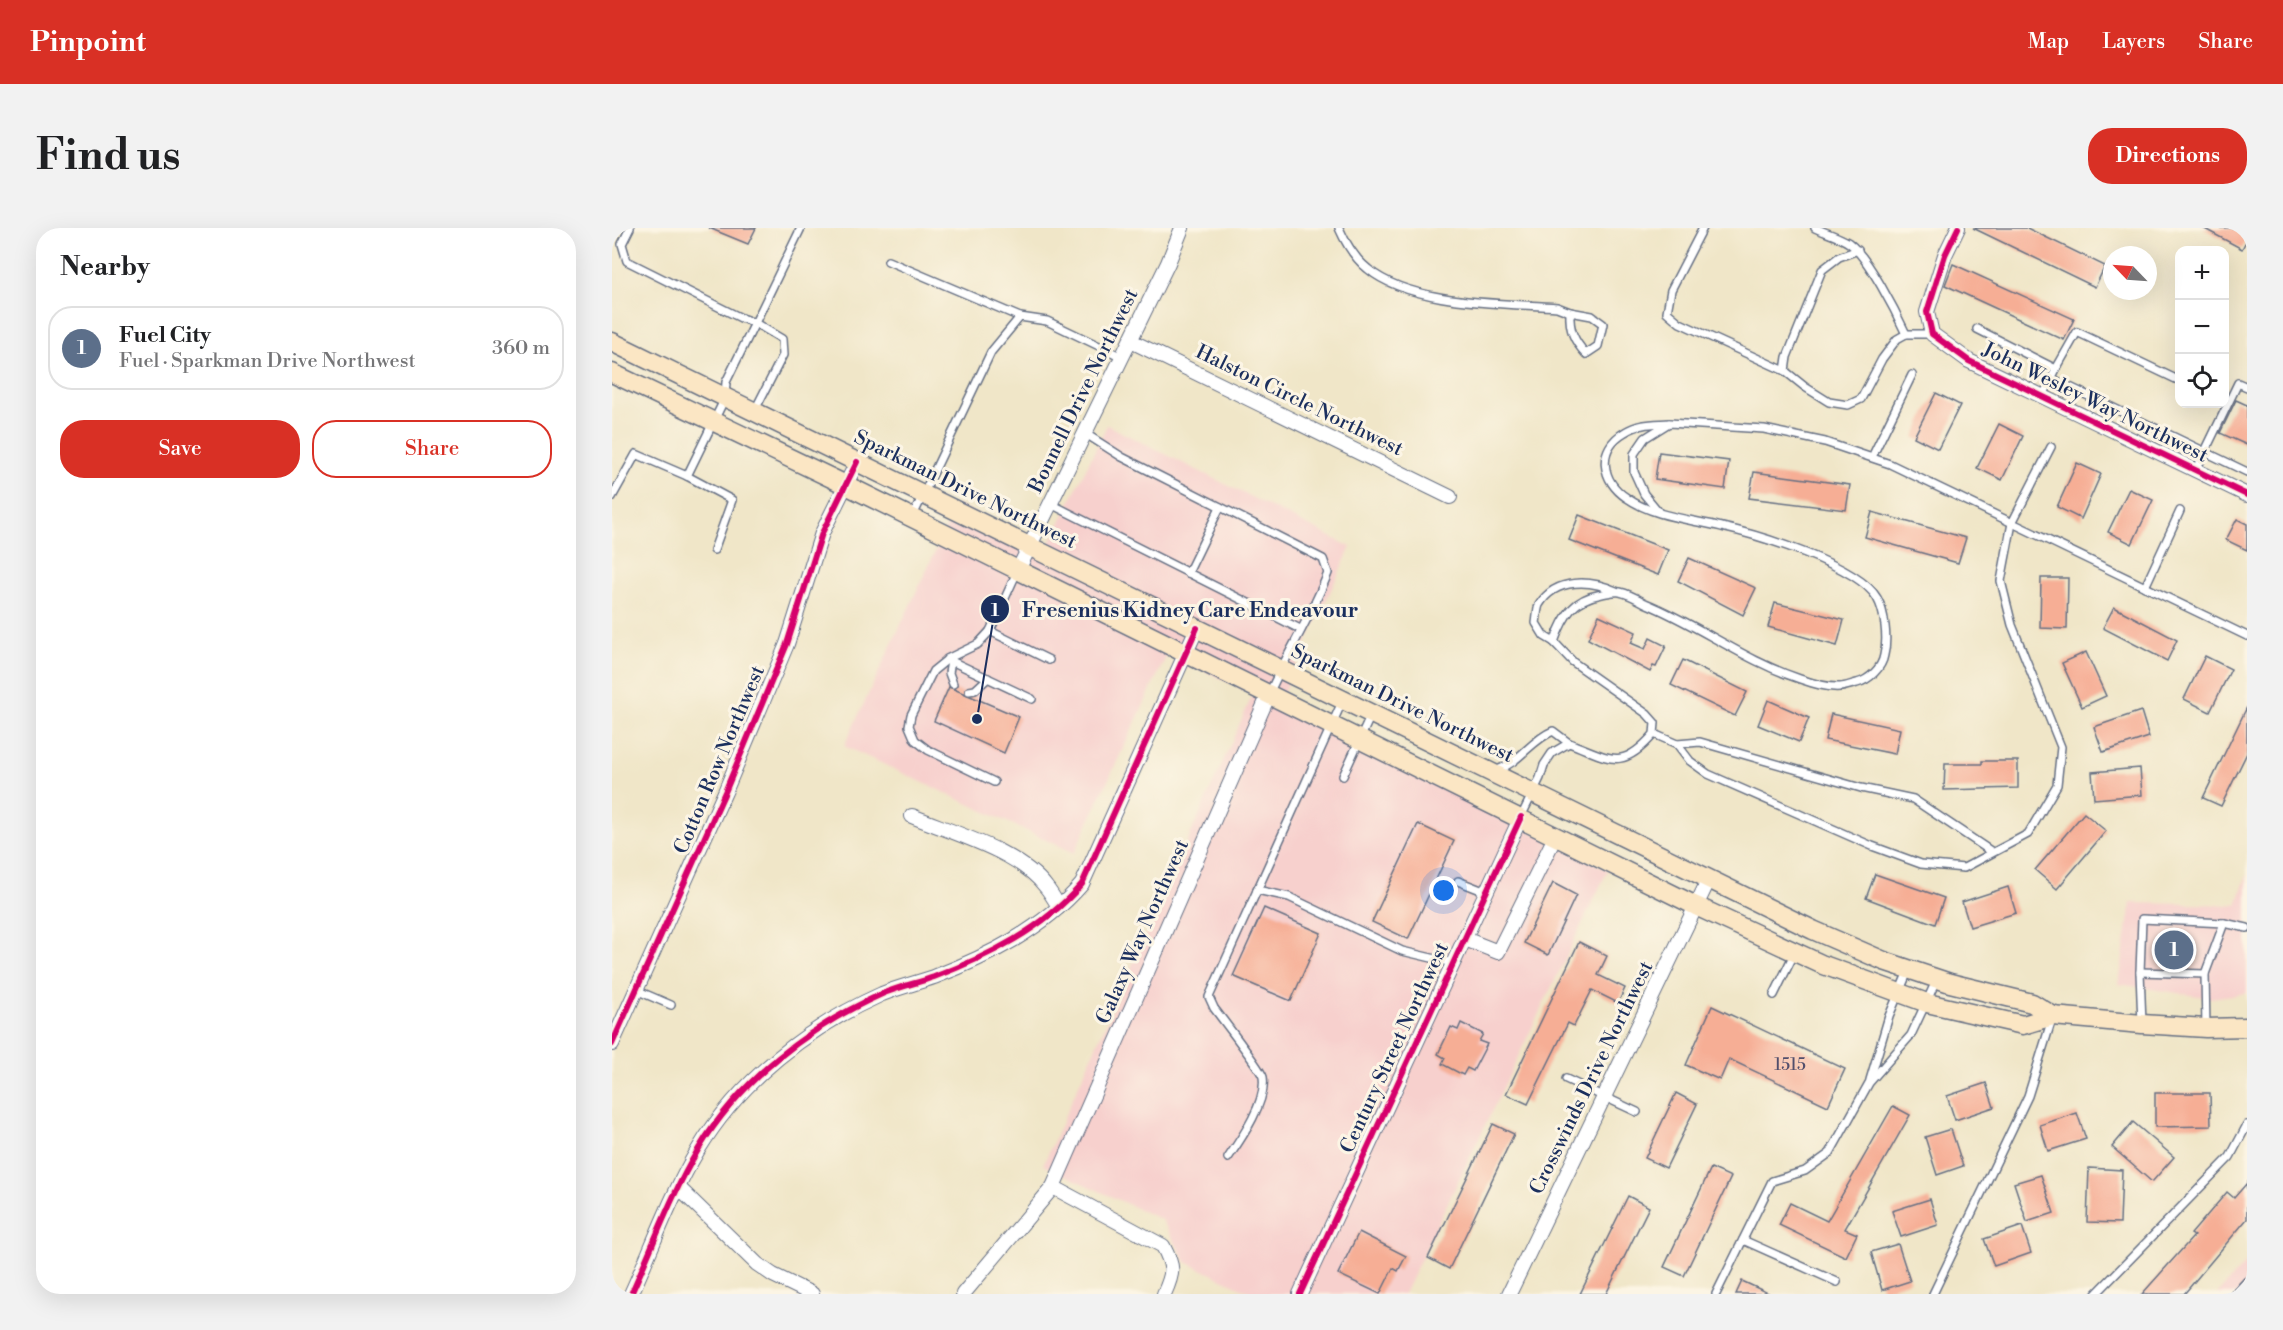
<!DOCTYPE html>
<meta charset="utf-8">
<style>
:root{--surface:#fff;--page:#f2f2f2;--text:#202124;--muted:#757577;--line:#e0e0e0;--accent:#d93025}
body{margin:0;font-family:"Libre Bodoni",serif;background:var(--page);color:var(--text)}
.controls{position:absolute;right:18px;top:18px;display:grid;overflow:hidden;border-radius:12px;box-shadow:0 6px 24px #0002}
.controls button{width:54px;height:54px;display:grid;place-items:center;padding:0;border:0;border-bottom:2px solid var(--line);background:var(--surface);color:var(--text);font:30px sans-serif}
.compass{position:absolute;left:1491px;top:18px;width:54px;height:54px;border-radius:50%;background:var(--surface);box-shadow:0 6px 24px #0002;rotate:295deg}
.you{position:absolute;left:832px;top:663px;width:21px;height:21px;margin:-15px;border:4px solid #fff;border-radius:50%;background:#1a73e8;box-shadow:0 0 0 9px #1a73e833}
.badge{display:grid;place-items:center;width:39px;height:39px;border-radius:50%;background:var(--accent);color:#fff;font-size:20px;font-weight:700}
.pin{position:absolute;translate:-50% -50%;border:3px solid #fff;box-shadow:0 2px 6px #0006}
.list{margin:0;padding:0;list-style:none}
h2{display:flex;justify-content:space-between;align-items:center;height:78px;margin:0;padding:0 24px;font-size:26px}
h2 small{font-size:20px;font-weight:400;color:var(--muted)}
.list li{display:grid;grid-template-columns:39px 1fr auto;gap:18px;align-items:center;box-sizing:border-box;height:84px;margin:0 12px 12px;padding:0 12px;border:2px solid var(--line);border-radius:24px}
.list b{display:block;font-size:22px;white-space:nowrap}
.list p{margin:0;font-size:20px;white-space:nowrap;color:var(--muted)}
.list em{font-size:20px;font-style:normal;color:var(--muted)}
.actions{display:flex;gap:12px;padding:18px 24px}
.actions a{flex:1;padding:14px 0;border:2px solid var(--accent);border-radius:24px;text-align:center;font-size:21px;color:var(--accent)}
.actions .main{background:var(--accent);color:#fff}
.icon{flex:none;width:33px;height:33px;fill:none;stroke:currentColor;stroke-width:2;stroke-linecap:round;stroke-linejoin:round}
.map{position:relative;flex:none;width:1635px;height:1066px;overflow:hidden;border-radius:24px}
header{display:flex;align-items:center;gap:36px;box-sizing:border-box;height:84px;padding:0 30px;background:var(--accent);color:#fff}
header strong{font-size:28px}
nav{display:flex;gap:33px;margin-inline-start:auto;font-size:21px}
.intro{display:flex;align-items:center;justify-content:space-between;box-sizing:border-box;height:144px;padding:0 36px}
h1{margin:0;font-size:42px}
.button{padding:15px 27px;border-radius:24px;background:var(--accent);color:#fff;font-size:21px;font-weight:700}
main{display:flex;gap:36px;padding:0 36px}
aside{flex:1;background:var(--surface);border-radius:24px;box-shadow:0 6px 24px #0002}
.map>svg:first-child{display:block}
</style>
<header>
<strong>Pinpoint</strong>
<nav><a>Map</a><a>Layers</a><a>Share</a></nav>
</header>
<div class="intro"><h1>Find us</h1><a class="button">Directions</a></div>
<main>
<aside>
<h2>Nearby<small></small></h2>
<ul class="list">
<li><span class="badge" style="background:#5c6f8a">1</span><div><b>Fuel City</b><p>Fuel · Sparkman Drive Northwest</p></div><em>360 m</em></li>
</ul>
<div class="actions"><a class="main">Save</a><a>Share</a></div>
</aside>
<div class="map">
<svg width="1635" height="1066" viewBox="0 0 1635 1066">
<rect width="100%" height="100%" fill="#fcf5e5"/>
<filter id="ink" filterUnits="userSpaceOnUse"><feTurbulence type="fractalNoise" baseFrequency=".0167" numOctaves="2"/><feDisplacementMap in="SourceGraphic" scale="12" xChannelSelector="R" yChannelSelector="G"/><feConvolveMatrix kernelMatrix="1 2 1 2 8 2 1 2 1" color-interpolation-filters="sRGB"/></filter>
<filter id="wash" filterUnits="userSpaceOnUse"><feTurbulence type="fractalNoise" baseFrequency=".008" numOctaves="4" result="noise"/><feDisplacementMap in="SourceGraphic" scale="24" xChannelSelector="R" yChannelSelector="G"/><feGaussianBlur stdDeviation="1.35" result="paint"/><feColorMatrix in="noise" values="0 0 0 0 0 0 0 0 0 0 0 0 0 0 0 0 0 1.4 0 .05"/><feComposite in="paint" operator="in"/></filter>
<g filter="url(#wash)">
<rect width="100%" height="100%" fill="#f0e6c8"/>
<!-- built -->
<g fill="#f7d0cd">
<path d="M495 197 739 319 665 478 996 642 792 1066H642L574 1034 550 992 431 937 641 466 556 425 462 625 232 518 345 277 436 319Z"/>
<path d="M1635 646V765L1599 770 1507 756 1519 675 1625 677Z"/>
<path d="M1635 1034V1066H1605Z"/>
</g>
<g id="blocks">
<!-- building -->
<g fill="#f6ae95">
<path d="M97 0H144L136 16Z"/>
<path d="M1361 0H1415L1493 38 1483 59Z"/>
<path d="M1591 0H1635V11L1630 21Z"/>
<path d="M1341 36 1462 91 1452 112 1333 57Z"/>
<path d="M1324 165 1348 177 1326 221 1302 209Z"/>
<path d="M1624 172 1635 177V217L1608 205Z"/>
<path d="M1387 196 1411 208 1390 252 1365 240Z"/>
<path d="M1047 224 1117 233 1113 261 1043 251Z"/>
<path d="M1465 235 1489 246 1469 291 1445 279Z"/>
<path d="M1142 244 1238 257 1234 282 1137 270Z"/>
<path d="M1517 261 1541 272 1520 316 1496 304Z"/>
<path d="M1260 284 1354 310 1346 335 1253 309Z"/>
<path d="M967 287 1056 322 1046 347 957 312Z"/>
<path d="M1625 291 1635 296V322L1614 312Z"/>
<path d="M1077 330 1144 360 1131 387 1066 353Z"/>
<path d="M1429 350H1456L1455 401 1428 400Z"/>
<path d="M1163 375 1232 392 1225 418 1156 399Z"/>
<path d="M1502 379 1565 412 1555 433 1491 400Z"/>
<path d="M987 387 1024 404 1019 415 1033 421 1038 410 1054 418 1044 439 1041 438 1038 444 976 411Z"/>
<path d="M1474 424 1494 468 1470 479 1450 435Z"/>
<path d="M1593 428 1619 441 1598 484 1572 471Z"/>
<path d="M1071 432 1135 464 1123 488 1059 457Z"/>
<path d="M337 459 407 489 392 525 322 493Z"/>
<path d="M1156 472 1197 490 1187 514 1146 497Z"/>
<path d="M1635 479V525L1609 578 1591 570Z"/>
<path d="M1529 483 1537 509 1491 524 1482 499Z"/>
<path d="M1219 486 1288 501 1283 526 1213 512Z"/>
<path d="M1370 533H1406V560L1332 562 1333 536H1370Z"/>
<path d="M1528 540 1530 567 1482 571 1480 544Z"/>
<path d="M1472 585 1494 603 1445 661 1423 642Z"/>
<path d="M806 596 842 613 796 711 760 694Z"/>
<path d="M1263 646 1332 670 1323 696 1254 670Z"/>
<path d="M941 655 964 667 936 727 912 715Z"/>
<path d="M1396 659 1404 685 1358 699 1350 674Z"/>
<path d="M652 680 709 705 679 773 621 748Z"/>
<path d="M967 714 995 728 986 747 1013 760 1006 775 980 762 962 798 956 795 916 876 894 866Z"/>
<path d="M1100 778 1233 841 1216 878 1117 831 1108 852 1074 837Z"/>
<path d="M849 795 871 806 867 813 875 816 861 843 855 840 851 847 830 836 833 830 826 826 839 799 846 802Z"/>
<path d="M1374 855 1382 879 1343 892 1335 868Z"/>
<path d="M1064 865 1085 876 1054 940 1033 930Z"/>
<path d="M1543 865H1598L1599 898 1543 899Z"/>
<path d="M1281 878 1298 887 1233 1001 1245 1006 1234 1029 1167 997 1178 975 1215 993Z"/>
<path d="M1465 885 1474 911 1436 923 1428 897Z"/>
<path d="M1521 894 1562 929 1540 954 1500 919Z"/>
<path d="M881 896 902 906 837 1041 816 1030Z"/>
<path d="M1339 901 1351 938 1325 947 1313 909Z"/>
<path d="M1099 940 1119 949 1072 1048 1052 1039Z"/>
<path d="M1477 940 1510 942 1508 995 1475 994Z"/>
<path d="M1429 947 1442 985 1415 994 1402 955Z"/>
<path d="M1635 955V991L1572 1066H1530L1582 1008 1579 1006 1615 964 1622 970Z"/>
<path d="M1016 968 1037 979 994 1066H968Z"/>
<path d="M1318 971 1326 997 1289 1009 1280 983Z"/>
<path d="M1410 998 1419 1025 1382 1038 1372 1011Z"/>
<path d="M747 1004 794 1028 786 1043 781 1040 768 1066 726 1046Z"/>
<path d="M1286 1016 1298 1053 1270 1062 1259 1024Z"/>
<path d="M1130 1053 1158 1066H1124Z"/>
</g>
</g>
</g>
<g filter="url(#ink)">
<use href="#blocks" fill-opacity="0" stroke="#666f83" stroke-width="1.5"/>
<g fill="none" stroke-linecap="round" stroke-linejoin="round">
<!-- service casing -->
<g stroke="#666f83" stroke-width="10">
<g id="service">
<path d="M18 0 10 16 15 33 129 90 143 95 189 0"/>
<path d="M727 0C734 16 742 30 756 41 799 77 891 75 945 79L958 84"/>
<path d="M1091 0 1059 62 1055 84 1068 95 1173 143 1193 159 1217 174 1236 177 1249 171 1270 131 1285 111 1294 106H1320"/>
<path d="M1203 0C1214 5 1228 9 1237 15 1256 29 1284 84 1294 106"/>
<path d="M276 33 408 89"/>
<path d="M958 84 980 88 991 96 986 118 974 126C962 113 957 102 958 84Z"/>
<path d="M1365 101 1444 141 1431 168"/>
<path d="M1444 141 1465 104 1568 153"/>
<path d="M1173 143 1175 129 1210 42 1227 29 1246 22"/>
<path d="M1439 150 1635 244"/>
<path d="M474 206 510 229 711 331 716 345C700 387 675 425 657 466"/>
<path d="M1260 229 1300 147"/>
<path d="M1584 242 1626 155 1635 159"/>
<path d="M75 248 113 170 114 154 143 95 170 111 171 127 143 182"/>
<path d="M0 269 24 226 75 248 120 272 102 322"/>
<path d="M439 276 688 401"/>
<path d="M1046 283 1032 266 1022 244V226L1033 210 1057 195 1152 201 1213 214 1278 236 1635 408"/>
<path d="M300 290 379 124 408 89 435 93 510 129"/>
<path d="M576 345 608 279"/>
<path d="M1533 359 1568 283"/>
<path d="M378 403 437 432"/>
<path d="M942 414 932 408 924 395C925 390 925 382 927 377 944 349 979 352 1004 363"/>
<path d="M335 431 420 471"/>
<path d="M339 433 337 445 341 456"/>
<path d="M357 463 363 462 376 450"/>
<path d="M1042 506 1065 516 1078 533 1096 546 1260 618 1309 636 1352 640 1416 606 1445 557 1449 519 1400 397 1389 353 1400 295 1439 219"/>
<path d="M1065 516 1088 514 1249 560 1301 571 1380 624"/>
<path d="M885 542C907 535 919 512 941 503L957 515"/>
<path d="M731 548 759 487"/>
<path d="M382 554 316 522 303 512 297 498 299 487 321 443 337 430 366 416 378 403 405 344"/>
<path d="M909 589 928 550 932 537 940 525 957 515C998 530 1009 544 1042 506L1043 495 1035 486 961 434 942 414C952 387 961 371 990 366 996 365 1003 363 1008 364 1017 366 1026 371 1033 375 1087 397 1133 433 1188 451 1200 455 1215 460 1228 459 1233 459 1240 456 1245 455 1257 452 1270 440 1272 427 1276 411 1273 384 1265 370 1246 337 1146 307 1110 299 1078 291 1042 289 1015 270 989 253 984 221 1013 204 1027 195 1041 196 1057 195"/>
<path d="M846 653 874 664"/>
<path d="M645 662 677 669 790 723 841 735"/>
<path d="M1528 744 1593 746"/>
<path d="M24 762 59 777"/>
<path d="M1162 767 1182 726"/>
<path d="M1530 796 1528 744 1530 691 1612 695 1635 700"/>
<path d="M1594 800 1593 746 1612 695"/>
<path d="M954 851 1025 884"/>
<path d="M1258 852 1277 788 1297 741"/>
<path d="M616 930C629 911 655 874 651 849 649 841 610 791 602 780L597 769 730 474"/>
<path d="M1131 1012 1225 1054"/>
<path d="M1104 1066 1160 953 1193 943 1218 925 1257 855 1299 807 1325 751"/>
<path d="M1321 1066 1416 868 1440 791"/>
<path d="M1484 1066 1618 929 1635 897"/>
<path d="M1623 1066 1635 1053"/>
</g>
</g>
<!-- minor casing -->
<g stroke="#666f83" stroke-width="16">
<g id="minor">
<path d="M1346 0 1333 27 1315 84 1320 106 1357 133 1635 267"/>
<path d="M519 113 838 269"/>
<path d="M406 342 556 35 570 0"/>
<path d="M300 588C341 605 407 623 434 659 439 665 443 672 447 679"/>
<path d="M853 711 886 724 944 607"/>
<path d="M0 816 113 564 175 416 210 305 245 234"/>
<path d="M441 959 551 1018C562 1039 562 1044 552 1066"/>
<path d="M67 960 145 1036 161 1047 200 1066"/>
<path d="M19 1066C41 1018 59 967 86 922 128 852 196 799 270 766 287 759 305 755 322 749 377 728 431 701 470 656L585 400"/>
<path d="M351 1066 441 959 657 466"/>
<path d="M688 1066 909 589"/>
<path d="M897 1066 1097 651"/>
</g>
</g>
<!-- secondary casing -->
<g stroke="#666f83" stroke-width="21">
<g id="secondary">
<path d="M0 114 1201 702 1272 733 1338 755 1420 775 1441 788"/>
<path d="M0 145 234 257 1084 678 1209 736 1315 775 1411 797 1441 788 1530 796 1594 800 1635 799"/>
</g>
</g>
<!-- service -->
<use href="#service" stroke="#fff" stroke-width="7"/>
<!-- minor -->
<use href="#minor" stroke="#fff" stroke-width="14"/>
<!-- secondary -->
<use href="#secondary" stroke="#fbe6c4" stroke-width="18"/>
<!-- cycleway casing -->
<g stroke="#fcf5e5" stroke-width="10">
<g id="cycleway">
<path d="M1346 0 1333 27 1315 84 1320 106 1357 133 1635 267"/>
<path d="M0 816 113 564 175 416 210 305 245 234"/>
<path d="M19 1066C41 1018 59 967 86 922 128 852 196 799 270 766 287 759 305 755 322 749 377 728 431 701 470 656L585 400"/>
<path d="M688 1066 909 589"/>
</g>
</g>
<!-- cycleway -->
<use href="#cycleway" stroke="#d6006c" stroke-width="6"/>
</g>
</g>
<g text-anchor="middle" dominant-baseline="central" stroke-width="6" stroke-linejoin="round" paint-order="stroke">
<!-- number labels -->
<g font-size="16" fill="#524f6c">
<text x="1178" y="837">1515</text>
</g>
<!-- street labels -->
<g font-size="20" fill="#1b2f5e" stroke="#fcf5e5">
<text transform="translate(472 163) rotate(-64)">Bonnell Drive Northwest</text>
<text transform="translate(687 173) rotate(26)">Halston Circle Northwest</text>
<text transform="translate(1483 175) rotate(26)">John Wesley Way Northwest</text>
<text transform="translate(353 262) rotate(26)">Sparkman Drive Northwest</text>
<text transform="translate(790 476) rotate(26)">Sparkman Drive Northwest</text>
<text transform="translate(108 532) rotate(-67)">Cotton Row Northwest</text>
<text transform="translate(531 704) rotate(-66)">Galaxy Way Northwest</text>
<text transform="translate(783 820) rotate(-65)">Century Street Northwest</text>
<text transform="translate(980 850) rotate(-64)">Crosswinds Drive Northwest</text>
</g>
</g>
<!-- callouts -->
<path fill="none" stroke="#1b2f5e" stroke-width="2" d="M365 491L383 381"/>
<g fill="#1b2f5e" stroke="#fcf5e5" stroke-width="2">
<circle cx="365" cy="491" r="6"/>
<circle cx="383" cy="381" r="15"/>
</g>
<g font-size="18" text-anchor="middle" font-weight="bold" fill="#fff">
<text x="383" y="388">1</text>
</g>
<g font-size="21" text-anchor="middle" font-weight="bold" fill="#1b2f5e" stroke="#fcf5e5" stroke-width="6" stroke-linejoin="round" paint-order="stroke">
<text x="578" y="389">Fresenius Kidney Care Endeavour</text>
</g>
</svg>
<div class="controls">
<button>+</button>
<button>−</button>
<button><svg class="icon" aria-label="locate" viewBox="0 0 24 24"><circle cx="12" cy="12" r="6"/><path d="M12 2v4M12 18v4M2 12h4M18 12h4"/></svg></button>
</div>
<svg class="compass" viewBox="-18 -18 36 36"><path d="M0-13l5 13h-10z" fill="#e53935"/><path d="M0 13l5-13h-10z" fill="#757577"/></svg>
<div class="you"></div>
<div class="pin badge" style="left:1562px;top:722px;background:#5c6f8a">1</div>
</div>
</main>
